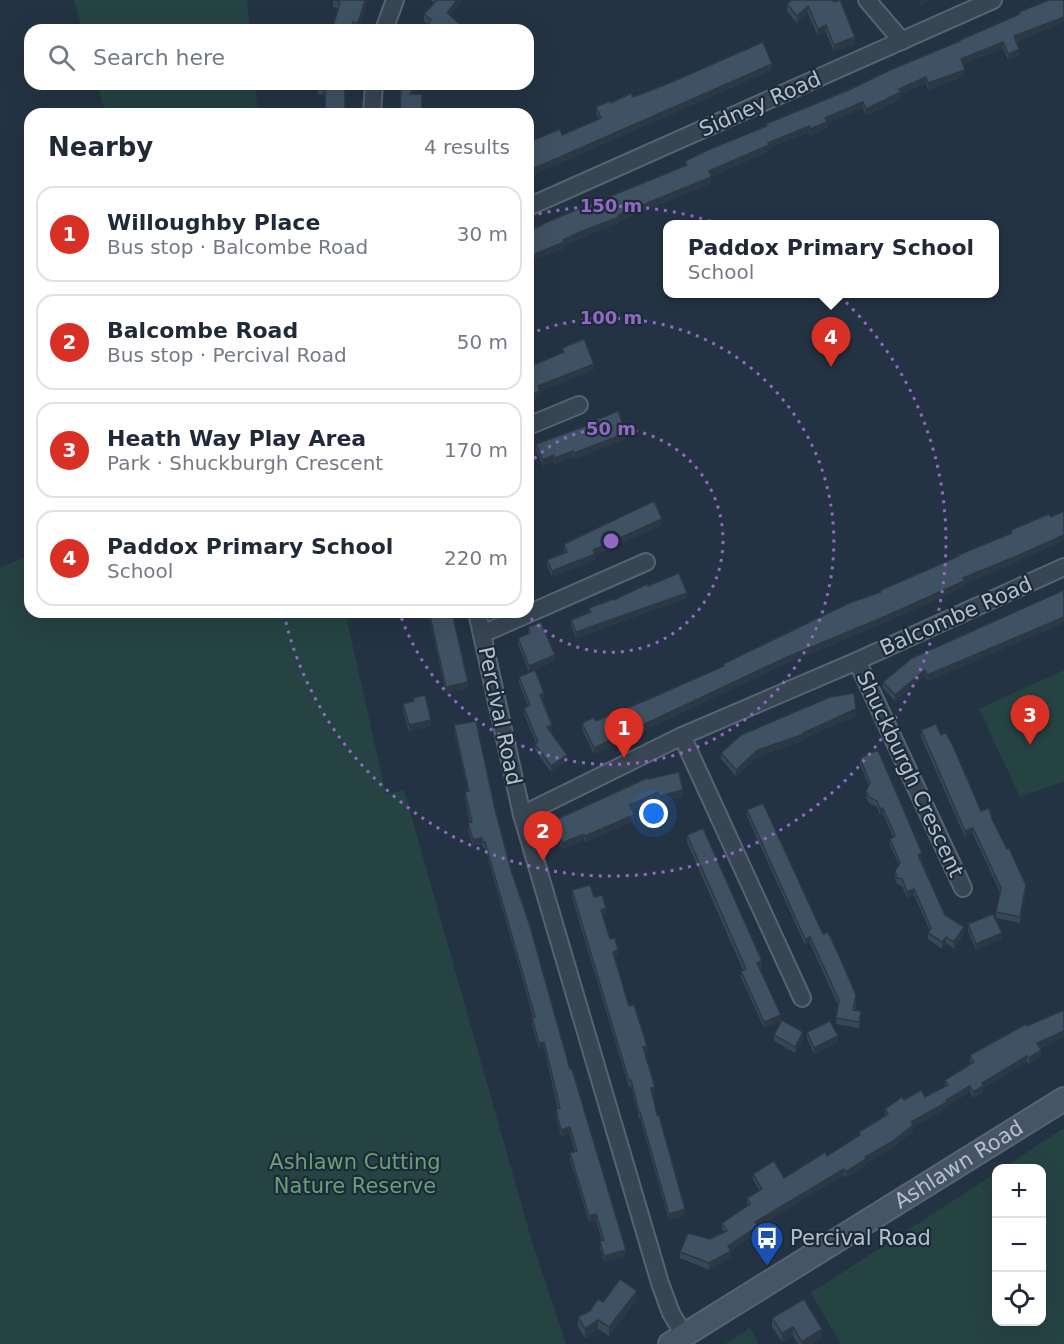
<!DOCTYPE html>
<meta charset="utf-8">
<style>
:root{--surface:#fff;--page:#f6f6f7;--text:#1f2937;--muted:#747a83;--line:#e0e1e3;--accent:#d93025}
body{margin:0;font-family:"DejaVu Sans",sans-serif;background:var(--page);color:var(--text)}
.controls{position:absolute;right:18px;bottom:18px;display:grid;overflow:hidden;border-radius:12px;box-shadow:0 6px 24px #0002}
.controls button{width:54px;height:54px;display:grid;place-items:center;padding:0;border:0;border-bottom:2px solid var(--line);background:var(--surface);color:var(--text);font:30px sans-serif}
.you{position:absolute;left:654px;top:814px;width:21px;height:21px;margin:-15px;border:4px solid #fff;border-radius:50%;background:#1a73e8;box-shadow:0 0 0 9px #1a73e833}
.badge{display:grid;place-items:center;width:39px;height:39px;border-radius:50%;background:var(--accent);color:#fff;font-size:20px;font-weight:700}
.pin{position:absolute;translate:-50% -50px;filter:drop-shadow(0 2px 3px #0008)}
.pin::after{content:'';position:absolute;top:32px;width:21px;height:18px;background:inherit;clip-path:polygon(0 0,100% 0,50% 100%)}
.popup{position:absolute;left:663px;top:220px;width:336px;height:78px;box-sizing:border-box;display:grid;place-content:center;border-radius:12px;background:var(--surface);filter:drop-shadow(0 2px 4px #0005);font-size:20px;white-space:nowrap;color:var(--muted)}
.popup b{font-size:22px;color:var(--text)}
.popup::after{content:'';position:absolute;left:50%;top:100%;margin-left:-12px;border:12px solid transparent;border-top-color:var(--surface)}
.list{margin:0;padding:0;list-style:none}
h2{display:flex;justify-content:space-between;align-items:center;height:78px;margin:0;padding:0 24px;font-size:26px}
h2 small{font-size:20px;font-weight:400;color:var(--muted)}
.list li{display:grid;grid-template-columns:39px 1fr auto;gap:18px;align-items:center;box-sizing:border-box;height:96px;margin:0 12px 12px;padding:0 12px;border:2px solid var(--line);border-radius:18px}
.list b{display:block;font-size:22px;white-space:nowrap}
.list p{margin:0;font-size:20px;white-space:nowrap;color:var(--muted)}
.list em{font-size:20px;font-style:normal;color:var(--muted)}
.icon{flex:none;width:33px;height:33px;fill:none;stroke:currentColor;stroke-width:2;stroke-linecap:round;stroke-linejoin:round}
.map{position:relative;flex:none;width:1064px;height:1344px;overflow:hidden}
.search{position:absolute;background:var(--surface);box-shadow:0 6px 24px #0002;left:24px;top:24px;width:510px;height:66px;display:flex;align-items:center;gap:15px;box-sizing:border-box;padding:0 21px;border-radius:18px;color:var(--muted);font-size:22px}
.panel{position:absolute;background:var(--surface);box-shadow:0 6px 24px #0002;left:24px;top:108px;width:510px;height:510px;border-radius:18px}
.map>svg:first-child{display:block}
</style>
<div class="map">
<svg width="1064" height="1344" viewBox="0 0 1064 1344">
<rect width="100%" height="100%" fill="#243343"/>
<!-- green -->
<g fill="#264344">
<path d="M74 0H247L250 30H82Z"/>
<path d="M97 84H255L258 114H106Z"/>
<path d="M30 555V612H345L386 794 404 790 532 1242 566 1344H0V568Z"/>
<path d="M1064 670V781L1020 797 979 709Z"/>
<path d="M1064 1128V1344H841L811 1293 996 1173V1322H1042V1168H1003Z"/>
<path d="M750 1328 759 1344H725Z"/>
</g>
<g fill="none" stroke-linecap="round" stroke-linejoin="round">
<!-- minor casing -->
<g stroke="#566370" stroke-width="20">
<g id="minor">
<path d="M867 0 902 41"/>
<path d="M384 30 395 0"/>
<path d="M372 114 374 84"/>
<path d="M528 207 993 0"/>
<path d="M528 426 579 405"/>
<path d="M477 612 522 815 660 1283 671 1313 684 1335"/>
<path d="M482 634 646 562"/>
<path d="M857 661 963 888"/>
<path d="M682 736 802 998"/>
<path d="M522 815 682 736 857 661 1064 567"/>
</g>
</g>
<!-- secondary casing -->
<g stroke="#566370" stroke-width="26">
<g id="secondary">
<path id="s1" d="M670 1344 1064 1099"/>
</g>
</g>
<!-- minor -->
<use href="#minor" stroke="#384553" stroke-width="16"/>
<!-- secondary -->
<use href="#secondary" stroke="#465466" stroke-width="22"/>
</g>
<!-- wall -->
<g fill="#364755">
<path d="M333 0H367L358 30 353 28 338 8 333 7Z"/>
<path d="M431 0H462L450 15 460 30 428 25 424 21V14L434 3Z"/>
<path d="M832 0 855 44 834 52 826 32 818 36 808 13 797 23 787 11V4Z"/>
<path d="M1049 0 1016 42 1019 55 1008 60 1003 48 963 64 965 76 928 90 926 83 901 94V99L866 115 863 108 827 123V128L810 136 809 132 769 148V151L711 177V183L619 221V223L580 238 564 246V249L542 225V224L685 166V161L766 126V124L960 42V40L1019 15V12Z"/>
<path d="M772 70 528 177 529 142 562 135 599 119 596 113V107L633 97Z"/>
<path d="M318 84H346L345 93 318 95Z"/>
<path d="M593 421 626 439 574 459 573 457 555 464 554 462 543 466 536 450V444L593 424Z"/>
<path d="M1049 514 1017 562 964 584V587L886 622 785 664 594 754 582 729V723L596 721 649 699 723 666V664L881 592V590L958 557V555L1011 534V530Z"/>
<path d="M662 525 595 555V560L552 577 547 566V560L565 552 564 550V544Z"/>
<path d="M648 586 687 598 576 638 571 625V620L589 612V608L614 600Z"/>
<path d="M1064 590V623L927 681 925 676 895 701 883 688V682Z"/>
<path d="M428 612H452L468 688 446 693Z"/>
<path d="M528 627 555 661 529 672 518 644V638L528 634Z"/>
<path d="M519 677 544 699 542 700 552 731 551 732 567 761 551 772 535 750 536 743 524 714V708L528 706 519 683Z"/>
<path d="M413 698 431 726 409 732 403 710V704L413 701Z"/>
<path d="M856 716 804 738V740L758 757 736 776 721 759V753Z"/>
<path d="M454 725 495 809 511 870 626 1256 604 1262 600 1247V1241H602L596 1220 589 1222 570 1159V1153L575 1152 570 1133 561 1136 556 1115V1109H558L544 1048 539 1049 532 1024V1018H533L524 984 485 848H483L482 844 473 846 468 829V823H470L465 798V792L468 791 454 731Z"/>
<path d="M921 730 941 735 981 811 992 819 1007 849 1026 892 1020 923 996 918V912L1000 892 973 834 965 837 921 737Z"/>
<path d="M860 758 922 859 921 860 945 915 964 933 954 949 946 943 942 949 928 939V933L930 931 914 895 907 898 902 886 897 884 895 877V871L899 865 890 845V839L893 837 883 814 880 815 877 807 869 803 866 797V791L869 786 860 764Z"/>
<path d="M648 779 683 797 659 802 658 799 632 810 634 821 585 842 584 840 562 849 553 827V821Z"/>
<path d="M747 810 823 934 856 1001 855 1010 861 1017 859 1028 836 1024 838 1005 810 943 805 945 747 816Z"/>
<path d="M687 835 762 967 760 968 781 1021 764 1028 741 977V971L743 970 687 842Z"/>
<path d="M572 890 594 897 606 914 603 915 610 939 618 956 614 957 629 1006 647 1052 645 1053 655 1094H653L657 1115 685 1216 669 1220 640 1118H639L631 1086 629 1087 572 897Z"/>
<path d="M968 924 1002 939 976 950 968 931Z"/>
<path d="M1064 1010V1037L1040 1048 1041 1056 1029 1064 1027 1062 983 1088V1092L973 1098 970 1092 947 1106V1108L913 1127V1131L893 1147 866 1163V1165L846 1178 844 1175 758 1226V1232L730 1251 731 1257 709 1270 680 1258V1252L724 1232 722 1229V1223L747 1206V1198L760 1191 753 1180V1174L784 1178 827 1156 859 1136V1132L885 1116V1109L904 1100 925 1097 945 1086V1080L971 1064 970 1061V1055L1027 1026Z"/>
<path d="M807 1032 838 1043 814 1054 807 1038Z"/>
<path d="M774 1035 803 1038 795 1053 774 1041Z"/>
<path d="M637 1300 609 1336 598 1329 585 1338 578 1326V1317L603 1302Z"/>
<path d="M772 1318 822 1338 813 1344H798L793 1336 782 1342 772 1327Z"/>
</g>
<!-- shaded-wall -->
<g fill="#2c3945">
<path d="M365 0H367L358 30V23Z"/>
<path d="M457 0H462L447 19V13Z"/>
<path d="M920 0H932L920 5Z"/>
<path d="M808 6V13L797 23V16Z"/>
<path d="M1064 17V23L1014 43V36Z"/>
<path d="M460 24V30H455Z"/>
<path d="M826 25V32L818 36V29Z"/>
<path d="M855 37V44L834 52V45Z"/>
<path d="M1003 42V48L961 65V59Z"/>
<path d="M1019 49V55L1008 60V54Z"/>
<path d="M772 64V70L528 177V171Z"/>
<path d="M965 70V76L928 90V83Z"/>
<path d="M926 77V83L901 94V99L866 115V109L899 89Z"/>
<path d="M416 84H420L410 100V94Z"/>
<path d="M863 102V108L827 123V128L810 136V129L825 118Z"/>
<path d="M809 126V132L769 148V151L709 178V171L768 143Z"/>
<path d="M711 177V183L619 221V223L580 238 564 246V249L528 263V257L563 240 618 215Z"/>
<path d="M594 364V370L540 392V397L528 402V396L538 386Z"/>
<path d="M626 433V439L574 459V453Z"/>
<path d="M573 451V457L555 464V458Z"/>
<path d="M554 455V462L543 466V460Z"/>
<path d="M662 519V525L595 555V560L552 577V571L593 550Z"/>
<path d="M1064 535V541L1017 562 964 584V587L886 622 785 664 594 754V748L785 658 963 578Z"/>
<path d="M534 589V597L528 599V592Z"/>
<path d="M687 593V598L576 638V632Z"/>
<path d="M1064 617V623L927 681V675Z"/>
<path d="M555 655V661L529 672V666Z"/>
<path d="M925 670V676L895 701V695Z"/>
<path d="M468 682V688L446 693V687Z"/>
<path d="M544 693V699L540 701V695Z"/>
<path d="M856 709V716L804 738V740L758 757 736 776V770L758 750Z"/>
<path d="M431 720V726L409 732V725Z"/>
<path d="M552 725V731L547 733V727Z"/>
<path d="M567 755V761L551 772V766Z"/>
<path d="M683 790V797L659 802V796Z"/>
<path d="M658 792V799L630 811V805Z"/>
<path d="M883 808V814L880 815V809Z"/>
<path d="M634 815V821L585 842V836Z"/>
<path d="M973 828V834L965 837V831Z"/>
<path d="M584 834V840L562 849V843Z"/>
<path d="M482 838V844L473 846V840Z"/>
<path d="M922 853V859L918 861V855Z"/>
<path d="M1026 885V892L1020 923V917Z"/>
<path d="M914 889V895L907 898V892Z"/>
<path d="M606 908V914L601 916V910Z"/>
<path d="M964 927V933L954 949V942Z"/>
<path d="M1002 933V939L976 950V944Z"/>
<path d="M810 937V943L805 945V939Z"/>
<path d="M946 937V943L942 949V942Z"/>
<path d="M618 950V956L613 958V952Z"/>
<path d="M762 961V967L757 969V963Z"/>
<path d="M781 1015V1021L764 1028V1022Z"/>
<path d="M1064 1031V1037L1037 1049V1043Z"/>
<path d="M803 1032V1038L795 1053V1047Z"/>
<path d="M838 1036V1043L814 1054V1048Z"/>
<path d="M544 1042V1048L539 1049V1043Z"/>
<path d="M647 1046V1052L643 1053V1047Z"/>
<path d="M1041 1050V1056L1029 1064V1058Z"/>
<path d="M1027 1056V1062L983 1088V1092L973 1098V1092L982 1083Z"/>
<path d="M970 1086V1092L947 1106V1108L913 1127V1131L893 1147 866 1163V1165L846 1178V1172L911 1122Z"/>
<path d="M655 1087V1094H651V1088Z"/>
<path d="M570 1127V1133L561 1136V1130Z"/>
<path d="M844 1169V1175L758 1226V1232L728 1252V1246L755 1222Z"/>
<path d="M685 1209V1216L669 1220V1214Z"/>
<path d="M596 1214V1220L589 1222V1216Z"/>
<path d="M626 1250V1256L604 1262V1256Z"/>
<path d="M731 1251V1257L709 1270V1263Z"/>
<path d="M637 1291V1300L609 1336V1327Z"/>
<path d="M598 1320V1329L585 1338V1329Z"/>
<path d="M793 1327V1336L782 1342V1333Z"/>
<path d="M822 1329V1338L813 1344H802V1342Z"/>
</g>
<!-- building -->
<g fill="#3f5263" stroke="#2c3945" stroke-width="1.5">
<path d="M333 0H365L358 23 353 22 352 30H332L340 2Z"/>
<path d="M437 0H457L447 13 460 24 455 30H425L431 20 424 14Z"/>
<path d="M791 0H832L834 2 840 0 855 37 834 45 826 25 818 29 808 6 797 16 787 4Z"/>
<path d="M1049 0H1064V17L1014 36 1019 49 1008 54 1003 42 961 59 965 70 928 83 926 77 899 89 901 92 866 109 863 102 825 118 827 122 810 129 809 126 768 143 769 145 709 171 711 177 618 215 619 217 580 232 563 240 564 242 528 257V231L542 225V224L687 165 685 161 710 149 767 126 766 124 851 89 890 70 960 41V40L1020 14 1019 12Z"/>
<path d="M763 42 772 64 528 171V145H530L529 142 560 129 562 135 601 118 596 107 610 101 611 103 631 93 633 97 667 84Z"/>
<path d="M318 84H345V114H325V88H318Z"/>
<path d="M401 84H416L410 94H422V113H426V114H400Z"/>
<path d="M584 339 594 364 538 386 540 391 528 396V367L564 352 562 348Z"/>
<path d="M618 411 626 433 574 453 573 451 555 458 554 455 543 460 536 444 594 423 593 421Z"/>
<path d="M654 501 662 519 593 550 595 554 552 571 547 560 567 552 564 544Z"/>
<path d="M1064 511V535L1017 556 963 578 964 581 886 616 785 658 594 748 582 723 594 717 596 721 649 699 724 666 723 664 816 619 849 603 881 592V590L959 556 958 555 1012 533 1011 530 1049 514 1051 517Z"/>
<path d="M679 573 687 593 576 632 571 620 591 612 589 608 613 599 614 600 647 584 648 586Z"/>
<path d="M528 577 534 589 528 592Z"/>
<path d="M1064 590V617L927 675 925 670 895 695 883 682 912 658Z"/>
<path d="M429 612H452L468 682 446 687Z"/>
<path d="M541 622 555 655 529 666 518 638 530 633 528 627Z"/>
<path d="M535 670 544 693 540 695 552 725 547 727 567 755 551 766 535 744 538 742 524 708 530 705 519 677Z"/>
<path d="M854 693 856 709 803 733 804 734 758 750 736 770 721 753 741 735 830 697Z"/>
<path d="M425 695 431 720 409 725 403 704 414 701 413 698Z"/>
<path d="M476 721 495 809 511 870 530 926 570 1069H572L626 1250 604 1256 600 1241 604 1240 596 1214 589 1216 570 1153 577 1151 570 1127 561 1130 556 1109 560 1108 544 1042 539 1043 532 1018 535 1017 524 978 485 842H483L482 838 473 840 468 823 472 822 465 792 469 791 454 725Z"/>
<path d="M936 724 941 735 946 733 954 748 981 811 989 808 992 819 1007 849 1009 848 1026 885 1020 917 996 912 1001 888 973 828 965 831 921 730Z"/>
<path d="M878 750 922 853 918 855 945 915 964 927 954 942 946 937 942 942 928 933 931 928 914 889 907 892 902 879 897 878 895 871 900 863 890 839 895 836 883 808 880 809 877 801 869 797 866 791 870 783 860 758Z"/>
<path d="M679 772 683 790 659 796 658 792 630 805 634 815 585 836 584 834 562 843 553 821 647 778 648 779Z"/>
<path d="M763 803 823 934 828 932 840 958 856 995 853 1010 861 1011 859 1022 836 1018 839 1000 810 937 805 939 747 810Z"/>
<path d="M703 828 762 961 757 963 781 1015 764 1022 741 971 746 969 687 835Z"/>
<path d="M590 885 594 897 602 895 606 908 601 910 610 939 615 938 618 950 613 952 629 1006 634 1005 639 1020 647 1046 643 1047 655 1087 651 1088 657 1115H659L685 1209 669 1214 640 1112H639L631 1080 629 1081 572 890Z"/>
<path d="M993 914 1002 933 976 944 968 924Z"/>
<path d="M1064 1010V1031L1037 1043 1041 1050 1029 1058 1027 1056 982 1083 983 1086 973 1092 970 1086 946 1100 947 1102 911 1122 913 1125 893 1141 865 1157 866 1159 846 1172 844 1169 755 1222 758 1226 728 1246 731 1251 709 1263 680 1252 688 1233 710 1239 727 1231 722 1223 750 1204 747 1198 762 1189 753 1174 774 1161 784 1178 825 1152 827 1156 860 1135 859 1132 888 1114 885 1109 902 1097 904 1100 921 1090 925 1097 948 1085 945 1080 974 1062 970 1055 1026 1024 1027 1026Z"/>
<path d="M782 1020 803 1032 795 1047 774 1035Z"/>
<path d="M830 1021 838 1036 814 1048 807 1032Z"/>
<path d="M620 1279 637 1291 609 1327 598 1320 585 1329 578 1317 590 1311 598 1299 603 1302Z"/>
<path d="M804 1299 822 1329 802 1342 793 1327 782 1333 772 1318Z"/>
</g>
<!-- distance rings -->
<g fill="none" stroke="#9267c5" stroke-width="3" stroke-dasharray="3 6">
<path d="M528 465A112 112 0 1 1 525 612"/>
<path d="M529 334A223 223 0 1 1 400 614"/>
<path d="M530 216A335 335 0 1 1 284 614"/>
</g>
<!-- icons -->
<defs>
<g id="bus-pin" transform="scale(1.725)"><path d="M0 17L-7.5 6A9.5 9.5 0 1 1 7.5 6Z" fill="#1a4fb4" stroke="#1d2a38"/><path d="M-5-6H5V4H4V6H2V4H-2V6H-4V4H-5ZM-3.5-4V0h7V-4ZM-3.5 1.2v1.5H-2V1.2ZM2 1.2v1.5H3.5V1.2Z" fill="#fff"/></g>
</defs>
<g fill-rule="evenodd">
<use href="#bus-pin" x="767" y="1238"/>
</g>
<g text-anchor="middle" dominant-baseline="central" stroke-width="4.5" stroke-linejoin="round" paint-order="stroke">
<!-- street labels -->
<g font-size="21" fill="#b5c0cd" stroke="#1d2a38">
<text transform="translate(760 104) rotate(-24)">Sidney Road</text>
<text transform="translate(956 616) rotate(-24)">Balcombe Road</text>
<text transform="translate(500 716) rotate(78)">Percival Road</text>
<text transform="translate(910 774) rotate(65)">Shuckburgh Crescent</text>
<text stroke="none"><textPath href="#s1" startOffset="340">Ashlawn Road</textPath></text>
</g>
<!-- park labels -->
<g font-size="21" fill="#6aa073" stroke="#1d2a38">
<text x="355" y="1162">Ashlawn Cutting<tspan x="355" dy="24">Nature Reserve</tspan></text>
</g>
<!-- poi labels -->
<g font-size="21" fill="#b5c0cd" stroke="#1d2a38" text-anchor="start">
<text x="790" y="1238">Percival Road</text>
</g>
</g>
<circle cx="611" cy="541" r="9" fill="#9267c5" stroke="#1d2a38" stroke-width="3"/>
<g font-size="18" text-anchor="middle" font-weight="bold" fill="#9267c5" stroke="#1d2a38" stroke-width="4.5" stroke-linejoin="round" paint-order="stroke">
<text x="611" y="212">150 m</text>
<text x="611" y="324">100 m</text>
<text x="611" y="435">50 m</text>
</g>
</svg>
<div class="controls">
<button>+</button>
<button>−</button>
<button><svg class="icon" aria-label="locate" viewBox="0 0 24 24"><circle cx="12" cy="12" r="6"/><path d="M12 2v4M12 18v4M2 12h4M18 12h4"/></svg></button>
</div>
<div class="you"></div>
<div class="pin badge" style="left:624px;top:758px">1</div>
<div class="pin badge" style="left:543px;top:861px">2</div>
<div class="pin badge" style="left:1030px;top:745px">3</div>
<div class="pin badge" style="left:831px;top:367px">4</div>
<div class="popup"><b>Paddox Primary School</b>School</div>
<div class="search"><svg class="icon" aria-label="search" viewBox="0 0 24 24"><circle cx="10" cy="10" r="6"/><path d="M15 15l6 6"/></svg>Search here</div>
<section class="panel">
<h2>Nearby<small>4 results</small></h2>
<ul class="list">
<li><span class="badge">1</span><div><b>Willoughby Place</b><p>Bus stop · Balcombe Road</p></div><em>30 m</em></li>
<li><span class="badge">2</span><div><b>Balcombe Road</b><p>Bus stop · Percival Road</p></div><em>50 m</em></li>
<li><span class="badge">3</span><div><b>Heath Way Play Area</b><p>Park · Shuckburgh Crescent</p></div><em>170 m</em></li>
<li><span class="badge">4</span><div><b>Paddox Primary School</b><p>School</p></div><em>220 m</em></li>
</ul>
</section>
</div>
